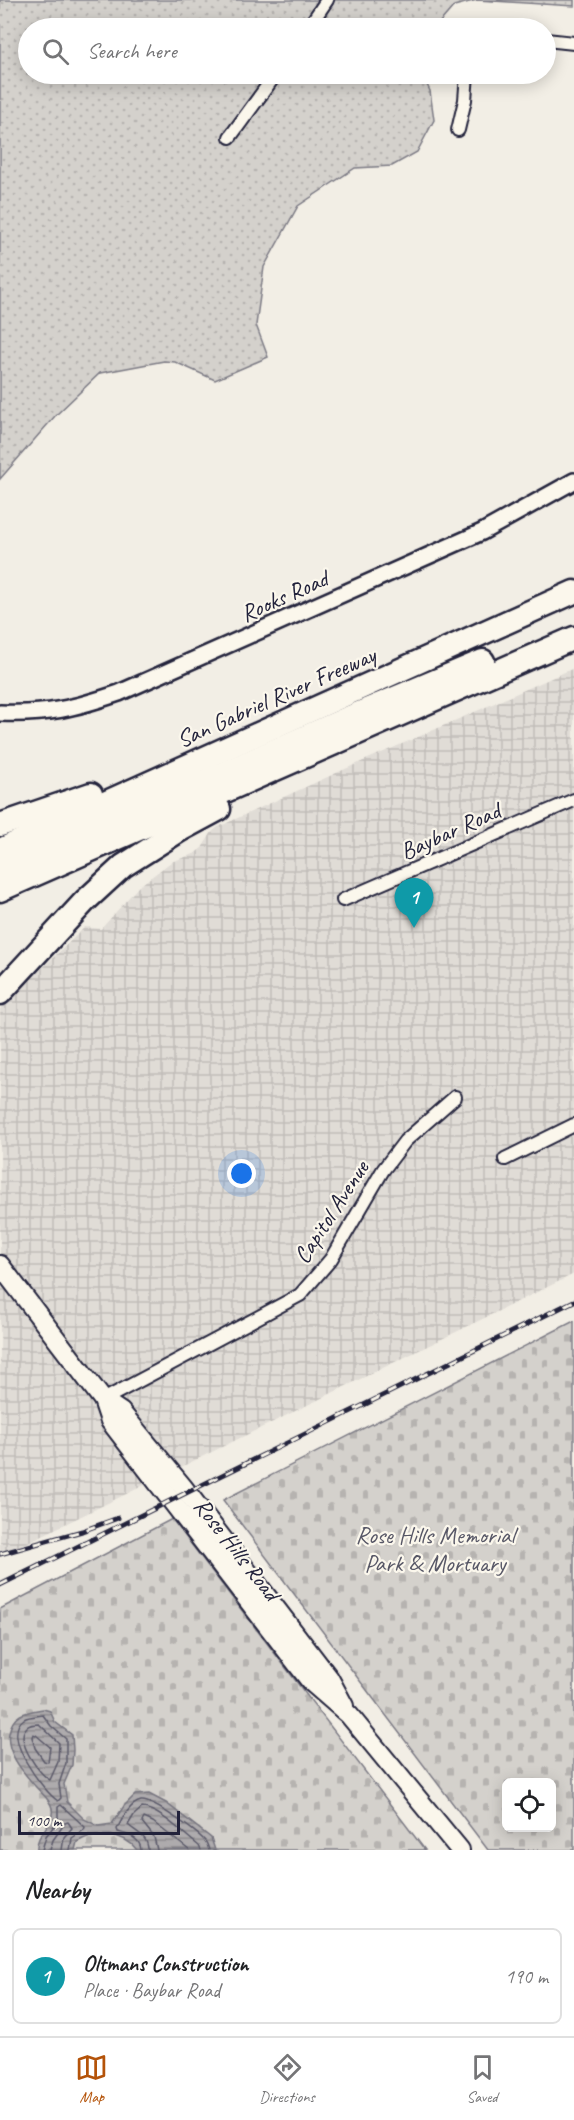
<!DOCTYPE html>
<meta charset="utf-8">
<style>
:root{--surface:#fff;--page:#f6f6f6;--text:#202124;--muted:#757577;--line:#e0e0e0;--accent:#b45309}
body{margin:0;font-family:Caveat,sans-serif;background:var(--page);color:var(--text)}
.controls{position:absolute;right:18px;bottom:18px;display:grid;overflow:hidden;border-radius:9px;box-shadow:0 3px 15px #0003}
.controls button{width:54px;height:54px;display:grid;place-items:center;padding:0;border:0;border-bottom:2px solid var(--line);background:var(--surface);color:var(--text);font:30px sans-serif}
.scale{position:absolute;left:18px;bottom:15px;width:162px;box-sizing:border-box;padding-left:6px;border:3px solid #22223b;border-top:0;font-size:16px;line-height:21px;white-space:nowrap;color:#22223b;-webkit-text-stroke:4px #fbf7ec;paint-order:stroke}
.you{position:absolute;left:242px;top:1174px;width:21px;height:21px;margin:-15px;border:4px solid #fff;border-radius:50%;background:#1a73e8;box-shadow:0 0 0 9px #1a73e833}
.badge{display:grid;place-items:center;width:39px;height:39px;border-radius:50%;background:var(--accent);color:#fff;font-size:20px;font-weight:700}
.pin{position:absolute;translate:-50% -50px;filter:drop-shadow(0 2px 3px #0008)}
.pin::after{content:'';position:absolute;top:32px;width:21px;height:18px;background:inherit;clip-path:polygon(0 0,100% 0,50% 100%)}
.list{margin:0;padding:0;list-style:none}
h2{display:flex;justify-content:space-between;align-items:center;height:78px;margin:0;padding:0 24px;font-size:26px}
h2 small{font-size:20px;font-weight:400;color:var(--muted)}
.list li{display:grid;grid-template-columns:39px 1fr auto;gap:18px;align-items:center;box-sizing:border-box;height:96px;margin:0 12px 12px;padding:0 12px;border:2px solid var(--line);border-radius:9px}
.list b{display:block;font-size:22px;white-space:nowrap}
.list p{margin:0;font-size:20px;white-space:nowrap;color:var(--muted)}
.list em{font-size:20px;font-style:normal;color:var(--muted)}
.icon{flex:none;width:33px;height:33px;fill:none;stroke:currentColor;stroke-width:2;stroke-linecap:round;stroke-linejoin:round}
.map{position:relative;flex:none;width:574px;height:1850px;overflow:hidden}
.search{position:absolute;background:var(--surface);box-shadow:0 3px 15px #0003;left:18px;right:18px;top:18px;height:66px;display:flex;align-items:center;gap:15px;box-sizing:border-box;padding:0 21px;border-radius:33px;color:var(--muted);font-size:22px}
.sheet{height:186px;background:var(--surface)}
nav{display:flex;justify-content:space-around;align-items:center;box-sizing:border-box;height:84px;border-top:2px solid var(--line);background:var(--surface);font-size:16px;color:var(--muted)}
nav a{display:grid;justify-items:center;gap:3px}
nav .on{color:var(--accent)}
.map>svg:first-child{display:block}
</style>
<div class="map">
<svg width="574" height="1850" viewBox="0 0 574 1850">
<defs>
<pattern id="industrial-grid" width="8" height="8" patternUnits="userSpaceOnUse" patternTransform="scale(1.5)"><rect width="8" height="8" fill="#e0dcd6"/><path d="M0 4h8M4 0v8" fill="none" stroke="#c0bcb9"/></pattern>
<pattern id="grass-dots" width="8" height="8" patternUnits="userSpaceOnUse" patternTransform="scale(1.5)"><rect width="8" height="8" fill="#d4d1cc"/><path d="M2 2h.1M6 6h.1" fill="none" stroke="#b6b3b0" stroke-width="1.8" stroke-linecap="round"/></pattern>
<pattern id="cemetery-stones" width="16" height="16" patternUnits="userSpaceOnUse" patternTransform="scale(1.5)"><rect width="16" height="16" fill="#d4d1cc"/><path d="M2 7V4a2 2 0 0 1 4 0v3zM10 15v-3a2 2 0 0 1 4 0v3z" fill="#b6b3b0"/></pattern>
<pattern id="water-rules" width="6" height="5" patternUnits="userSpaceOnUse" patternTransform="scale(1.5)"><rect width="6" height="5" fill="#aeabad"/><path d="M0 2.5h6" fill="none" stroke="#8d8b8e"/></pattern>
</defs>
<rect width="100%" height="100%" fill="#f2eee5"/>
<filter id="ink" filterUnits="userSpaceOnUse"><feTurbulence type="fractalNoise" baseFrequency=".0167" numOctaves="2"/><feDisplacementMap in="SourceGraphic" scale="12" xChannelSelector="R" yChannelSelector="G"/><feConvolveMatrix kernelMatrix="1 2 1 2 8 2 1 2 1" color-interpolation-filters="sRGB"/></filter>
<g filter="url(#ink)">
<!-- industrial -->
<path fill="url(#industrial-grid)" d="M574 668V1274L0 1556V1009L85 927 101 929 138 887 171 862 194 854 202 848 212 832 218 827 343 770Z"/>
<!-- grass -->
<path fill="url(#grass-dots)" stroke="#7b7a84" stroke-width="1.5" d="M0 0H574V6L477 0 454 6 435 28H28V74H422L430 91 434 120 417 152 392 166 355 168 298 206 264 267 256 325 268 357 215 380 175 362 164 361 100 373 55 416 0 479Z"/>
<!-- cemetery -->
<g fill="url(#cemetery-stones)" stroke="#7b7a84" stroke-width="1.5" fill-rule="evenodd">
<path d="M574 1321V1850H488L223 1500ZM506 1782H552V1828H506Z"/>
<path d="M172 1519 425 1850H0V1609Z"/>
</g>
<!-- water -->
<path fill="url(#water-rules)" stroke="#76747f" stroke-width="1.5" d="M43 1709 50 1711 55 1722 72 1735 73 1750 72 1765 64 1784 67 1802 84 1819 98 1826 112 1824 124 1806 135 1795 149 1794 166 1803 211 1838 215 1850H137C123 1832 96 1830 77 1842L75 1850H37C35 1833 55 1825 52 1808 50 1799 41 1793 35 1786 24 1773 5 1752 9 1733 13 1713 26 1712 43 1709Z"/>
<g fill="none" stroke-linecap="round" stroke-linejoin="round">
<!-- shore -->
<g stroke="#5a5969" stroke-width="1.5">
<path d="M43 1715 51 1726 66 1739V1763L59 1784 61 1798 58 1801C43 1791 0 1735 24 1719 29 1716 38 1716 43 1715Z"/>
<path d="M39 1724 59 1743 58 1762 50 1780C39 1774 15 1741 26 1728 29 1724 34 1724 39 1724Z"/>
<path d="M33 1734 36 1735 50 1747 48 1762 44 1761 35 1748 32 1737Z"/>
<path d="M42 1850 46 1836 58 1821V1807L61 1805 85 1827 84 1830 72 1838 70 1850"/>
<path d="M50 1850 53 1840 65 1823 68 1822 72 1828 64 1837 62 1850"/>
<path d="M141 1850C140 1837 128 1835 118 1832L117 1829C122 1819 130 1803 141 1801 152 1799 197 1832 205 1841 207 1843 208 1847 209 1850"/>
<path d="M148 1850C148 1836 137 1833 128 1825L134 1815 142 1808C158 1808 186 1836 199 1846L201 1850"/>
<path d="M157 1850 154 1837 142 1822 144 1818 153 1822 189 1850"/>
</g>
<!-- minor casing -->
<g stroke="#22223b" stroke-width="16">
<g id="minor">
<path d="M308 28 327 0"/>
<path d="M546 40 574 43"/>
<path d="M458 130 465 100 467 74"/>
<path d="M230 137 276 74"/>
<path d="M343 900 574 800"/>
<path d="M505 1159 574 1125"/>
<path d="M103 1400 300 1295 331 1259 383 1170 405 1141 455 1097"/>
</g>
</g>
<!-- tertiary casing -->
<g stroke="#22223b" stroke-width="20">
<path id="tertiary" d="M0 713C47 715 75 708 119 693L482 532 574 481"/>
</g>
<!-- secondary casing -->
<g stroke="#22223b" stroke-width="22">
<g id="secondary">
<path d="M0 1265 103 1400 110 1421 311 1682 349 1715 460 1850"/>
<path d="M103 1400 121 1412 183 1487 329 1678 344 1706"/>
</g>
</g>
<!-- motorway casing -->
<g stroke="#22223b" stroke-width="27">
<g id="motorway">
<path d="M0 825 91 794"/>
<path d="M0 850 574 592"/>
<path d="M0 872 347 718 483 661"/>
<path d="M0 890 574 638"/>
<path d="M0 993 85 901 123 866 180 830 219 809"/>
</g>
</g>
<!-- minor -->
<use href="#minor" stroke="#fbf7ec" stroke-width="12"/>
<!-- tertiary -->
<use href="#tertiary" stroke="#fbf7ec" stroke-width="15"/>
<!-- secondary -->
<use href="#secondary" stroke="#fbf7ec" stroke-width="18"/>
<!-- motorway -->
<use href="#motorway" stroke="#fbf7ec" stroke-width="22"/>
<!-- rail casing -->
<g stroke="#22223b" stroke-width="5">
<g id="rail">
<path d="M0 1554 82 1531 118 1518"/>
<path d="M0 1585 574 1301"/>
</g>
</g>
<!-- rail -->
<use href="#rail" stroke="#fbf7ec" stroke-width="3" stroke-dasharray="9" stroke-linecap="butt"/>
</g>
</g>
<g text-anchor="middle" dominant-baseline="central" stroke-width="4.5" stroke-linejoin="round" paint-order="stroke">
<!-- street labels -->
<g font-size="24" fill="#22223b" stroke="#fbf7ec">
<text transform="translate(284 596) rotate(-24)">Rooks Road</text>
<text transform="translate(276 697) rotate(-24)">San Gabriel River Freeway</text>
<text transform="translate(450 831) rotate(-24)">Baybar Road</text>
<text transform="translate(331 1212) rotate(-57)">Capitol Avenue</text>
<text transform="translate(237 1549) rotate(52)">Rose Hills Road</text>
</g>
<!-- park labels -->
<g font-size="24" fill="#575766" stroke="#fbf7ec">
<text x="435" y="1535">Rose Hills Memorial<tspan x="435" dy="28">Park &amp; Mortuary</tspan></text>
</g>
</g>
</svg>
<div class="controls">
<button><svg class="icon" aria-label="locate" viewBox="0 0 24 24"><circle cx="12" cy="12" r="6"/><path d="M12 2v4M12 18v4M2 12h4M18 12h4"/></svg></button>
</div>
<div class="scale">100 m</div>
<div class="you"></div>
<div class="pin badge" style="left:414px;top:928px;background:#0f9aa8">1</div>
<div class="search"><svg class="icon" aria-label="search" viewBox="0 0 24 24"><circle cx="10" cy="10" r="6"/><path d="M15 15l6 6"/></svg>Search here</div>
</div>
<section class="sheet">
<h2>Nearby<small></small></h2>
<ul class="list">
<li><span class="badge" style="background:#0f9aa8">1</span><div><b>Oltmans Construction</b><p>Place · Baybar Road</p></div><em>190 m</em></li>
</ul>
</section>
<nav>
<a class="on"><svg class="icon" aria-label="map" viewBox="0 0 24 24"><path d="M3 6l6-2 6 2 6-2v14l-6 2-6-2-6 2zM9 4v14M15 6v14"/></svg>Map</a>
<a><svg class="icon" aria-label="directions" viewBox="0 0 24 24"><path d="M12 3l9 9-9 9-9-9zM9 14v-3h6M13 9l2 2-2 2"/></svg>Directions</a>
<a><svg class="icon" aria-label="saved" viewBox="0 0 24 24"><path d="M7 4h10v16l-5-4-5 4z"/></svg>Saved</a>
</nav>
